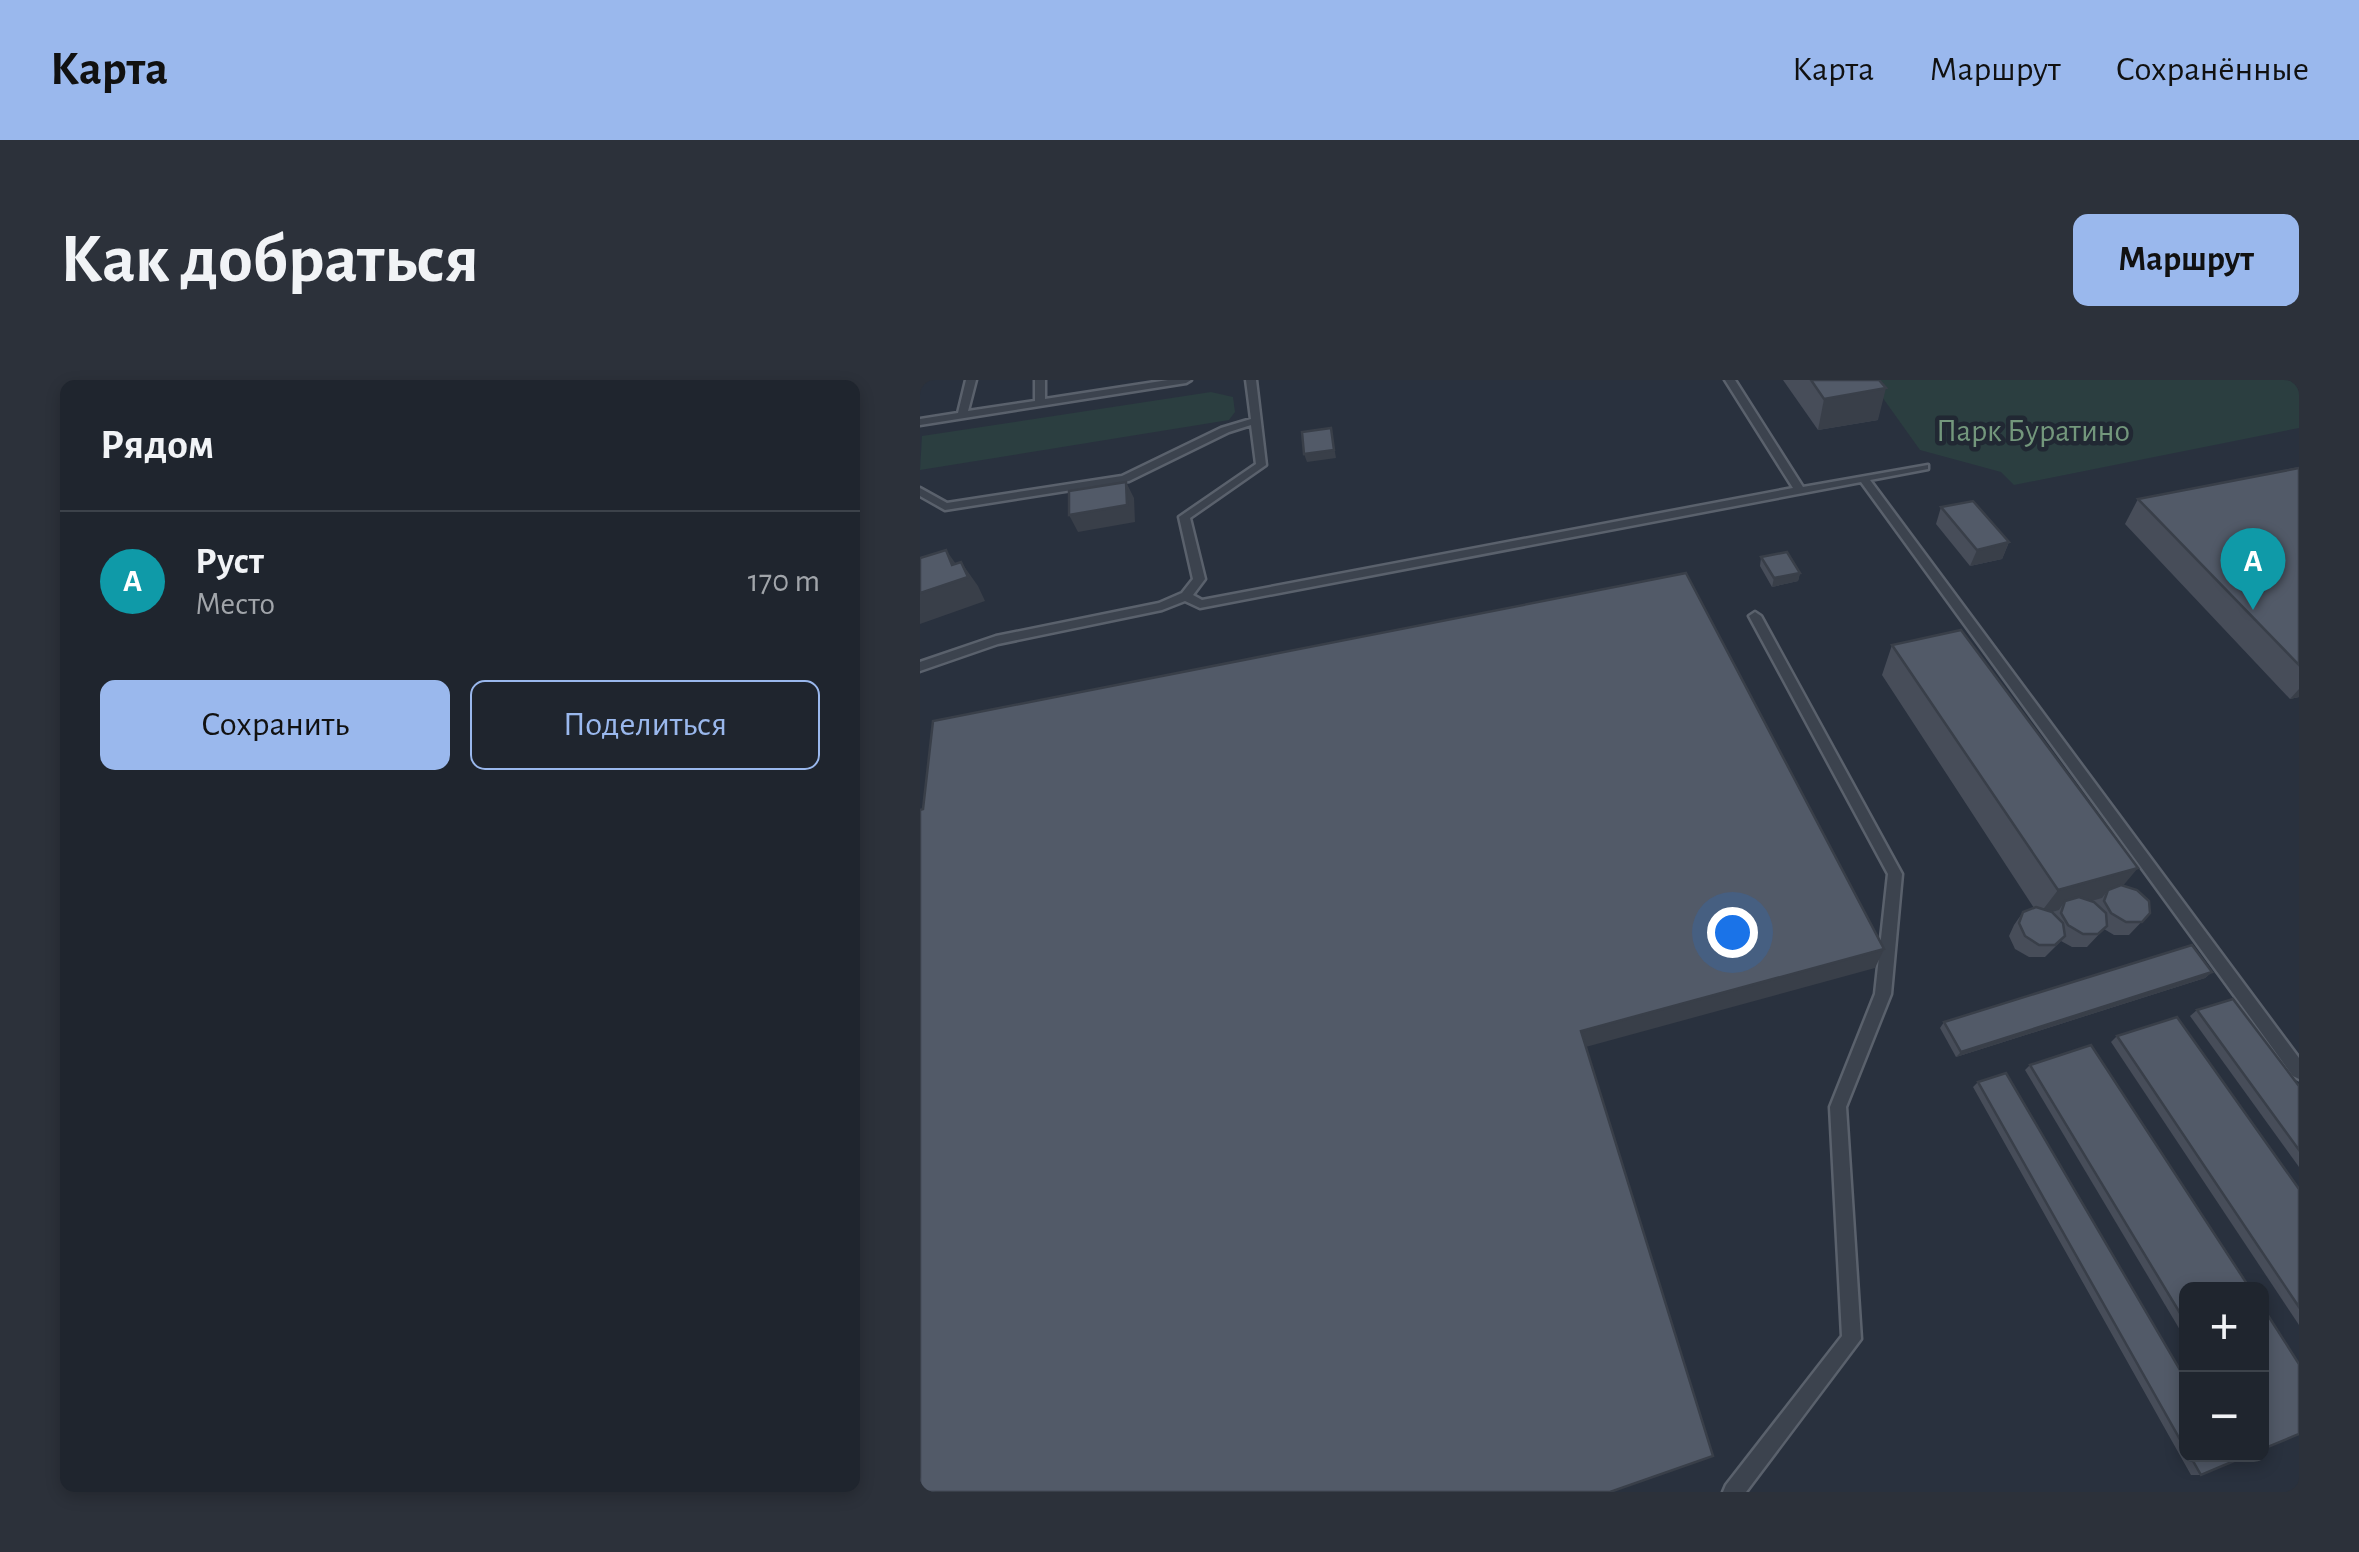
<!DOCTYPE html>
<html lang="ru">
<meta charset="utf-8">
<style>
:root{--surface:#1f252e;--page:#2c313a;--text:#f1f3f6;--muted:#a1a5aa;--line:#3c424a;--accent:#9ab8ed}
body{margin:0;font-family:"Alegreya Sans",sans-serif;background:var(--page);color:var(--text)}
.controls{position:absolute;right:30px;bottom:30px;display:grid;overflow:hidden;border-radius:15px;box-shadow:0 5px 15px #0003}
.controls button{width:90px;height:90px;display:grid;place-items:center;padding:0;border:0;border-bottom:2px solid var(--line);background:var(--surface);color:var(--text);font:50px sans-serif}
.you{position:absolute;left:812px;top:552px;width:35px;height:35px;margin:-25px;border:8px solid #fff;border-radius:50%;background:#1a73e8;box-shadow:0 0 0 15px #1a73e833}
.badge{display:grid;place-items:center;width:65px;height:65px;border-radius:50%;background:var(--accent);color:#fff;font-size:32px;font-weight:700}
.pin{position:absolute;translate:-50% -82px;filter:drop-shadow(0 2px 5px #0008)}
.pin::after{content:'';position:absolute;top:52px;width:35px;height:30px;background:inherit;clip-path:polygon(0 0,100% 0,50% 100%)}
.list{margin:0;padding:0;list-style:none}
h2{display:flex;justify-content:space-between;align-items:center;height:130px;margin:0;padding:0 40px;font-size:42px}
h2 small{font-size:32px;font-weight:400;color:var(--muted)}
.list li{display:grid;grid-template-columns:65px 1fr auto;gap:30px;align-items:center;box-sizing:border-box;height:140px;padding:0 40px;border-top:2px solid var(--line)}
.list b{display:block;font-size:38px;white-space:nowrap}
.list p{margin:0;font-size:32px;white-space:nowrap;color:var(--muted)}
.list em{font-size:32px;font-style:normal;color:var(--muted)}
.actions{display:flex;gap:20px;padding:30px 40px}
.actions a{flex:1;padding:22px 0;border:2px solid var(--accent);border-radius:15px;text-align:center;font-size:35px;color:var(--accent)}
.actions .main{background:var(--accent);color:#111}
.map{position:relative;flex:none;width:1379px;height:1112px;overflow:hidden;border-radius:15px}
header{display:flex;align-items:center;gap:60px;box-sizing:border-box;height:140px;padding:0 50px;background:var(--accent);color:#111}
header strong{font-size:48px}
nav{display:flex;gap:55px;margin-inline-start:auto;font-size:35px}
.intro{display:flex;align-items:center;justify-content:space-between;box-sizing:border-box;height:240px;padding:0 60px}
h1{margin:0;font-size:70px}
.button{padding:25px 45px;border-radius:15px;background:var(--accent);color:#111;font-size:35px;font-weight:700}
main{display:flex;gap:60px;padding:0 60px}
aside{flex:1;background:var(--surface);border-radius:15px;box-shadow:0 5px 15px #0003}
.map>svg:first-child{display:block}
</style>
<header>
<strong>Карта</strong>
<nav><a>Карта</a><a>Маршрут</a><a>Сохранённые</a></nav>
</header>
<div class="intro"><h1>Как добраться</h1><a class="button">Маршрут</a></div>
<main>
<aside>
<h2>Рядом<small></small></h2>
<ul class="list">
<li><span class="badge" style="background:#0f9aa8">A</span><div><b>Руст</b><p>Место</p></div><em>170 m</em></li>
</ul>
<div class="actions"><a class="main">Сохранить</a><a>Поделиться</a></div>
</aside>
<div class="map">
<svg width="1379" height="1112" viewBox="0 0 1379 1112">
<rect width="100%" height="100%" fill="#29313e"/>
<!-- green -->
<g fill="#2b3e40">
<path d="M950 0H1379V48L1094 105 1081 92 1000 70Z"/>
<path d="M291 12 313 17 315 32 309 40 0 90 2 56Z"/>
</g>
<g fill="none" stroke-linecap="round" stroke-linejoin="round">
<!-- lane casing -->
<g stroke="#5a616c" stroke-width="5">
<g id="lane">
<path d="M46 0H56L48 31 115 21V0H125V19L248 0H271L266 3 0 45V39L38 33Z"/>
<path d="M326 0H336L346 85 270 138 285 199 273 215 282 220 873 108 805 0H815L883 107 1008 85V89L950 100 1379 678V699L1373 696 941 102 280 228 265 221 242 230 78 264 0 291V282L76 256 239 223 262 213 273 199 259 137 336 84 331 45 309 52 209 101 25 130 0 116V108L27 123 202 96 301 48 331 39Z"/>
<path d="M835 232 841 236 982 494 971 614 926 727 941 959 826 1112H803L806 1105 922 956 910 727 955 614 968 494 829 236Z"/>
</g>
</g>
<!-- lane -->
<use href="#lane" fill="#3c434e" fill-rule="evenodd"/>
</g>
<!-- wall -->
<g fill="#474d59">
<path d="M863 0H959L958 40 898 50Z"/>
<path d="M1379 87V317L1370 319 1205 144 1218 119Z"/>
<path d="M1021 127 1089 162 1082 179 1050 186 1016 144Z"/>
<path d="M841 177 880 193 878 201 852 207 840 186Z"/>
<path d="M972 265 1230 533 1209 555H1194L1184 549 1167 567H1152L1141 561 1125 577H1109L1095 569 1089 556 1094 545 1103 532 1114 528 962 295Z"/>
<path d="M1292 592 1285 598 1036 677 1020 648 1024 642Z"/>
<path d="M1277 630 1379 706V787L1270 636Z"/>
<path d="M1197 656 1379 809V945L1191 662Z"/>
<path d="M1110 685 1266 910V960L1105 690Z"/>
<path d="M1058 702 1266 1000V1074H1311L1281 1095H1271L1053 707Z"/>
</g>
<!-- shaded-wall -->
<g fill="#393f49">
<path d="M966 8 958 40 898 50 904 19Z"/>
<path d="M411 48 416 78 387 82 384 74Z"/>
<path d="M206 102 214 118 215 142 158 152 149 135Z"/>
<path d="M1089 162 1082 179 1050 186 1057 170Z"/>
<path d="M26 170 43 194 41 182 58 206 65 221 0 244V213Z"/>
<path d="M880 193 878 201 852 207 854 198Z"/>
<path d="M1379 309V317L1370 319Z"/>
<path d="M1218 488 1196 514 1188 510 1182 518 1143 529 1145 521 1139 530 1118 536 1138 510Z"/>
<path d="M964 569 955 588 662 668 661 651Z"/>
<path d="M1292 592 1285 598 1036 677 1041 672Z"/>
</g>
<!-- building -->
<g fill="#525a68" stroke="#393f49" stroke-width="2.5">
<path d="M891 0H959L966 8 904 19Z"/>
<path d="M411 48 414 70 384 74 382 52Z"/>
<path d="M1379 88V285L1218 119Z"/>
<path d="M206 102 207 125 149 135V111Z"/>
<path d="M1053 121 1089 162 1057 170 1021 127Z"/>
<path d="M26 170 32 185 41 182 48 197 0 213V178Z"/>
<path d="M867 172 880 193 854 198 841 177Z"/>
<path d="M766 193 964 569 661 651 793 1076 690 1112H0V430L3 429 13 341Z"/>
<path d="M1041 250 1218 488 1138 510 972 265Z"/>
<path d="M1201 505 1217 510 1229 521 1230 533 1222 542H1206L1191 533 1184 521 1188 510Z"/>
<path d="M1159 517 1174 522 1186 533 1187 546 1178 554H1163L1148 545 1141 533 1145 521Z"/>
<path d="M1116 527 1132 532 1143 543 1145 556 1135 565H1119L1105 556 1099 543 1103 532Z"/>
<path d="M1272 565 1292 592 1041 672 1024 642Z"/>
<path d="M1313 619 1379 706V770L1277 630Z"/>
<path d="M1257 637 1379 809V927L1197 656Z"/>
<path d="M1171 665 1331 910H1266V943L1110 685Z"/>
<path d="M1086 693 1266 1000V1070L1058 702Z"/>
<path d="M1342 926 1379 984V1054L1343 1069 1342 1067Z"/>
<path d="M1269 1074H1311L1314 1081 1281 1095Z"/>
</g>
<g text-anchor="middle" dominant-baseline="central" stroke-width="9" stroke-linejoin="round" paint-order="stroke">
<!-- far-park labels -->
<g font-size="32" fill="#73977c" stroke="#212833">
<text x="1113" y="51">Парк Буратино</text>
</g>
</g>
</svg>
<div class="controls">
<button>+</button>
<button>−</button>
</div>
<div class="you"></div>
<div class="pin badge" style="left:1333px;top:230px;background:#0f9aa8">A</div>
</div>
</main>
